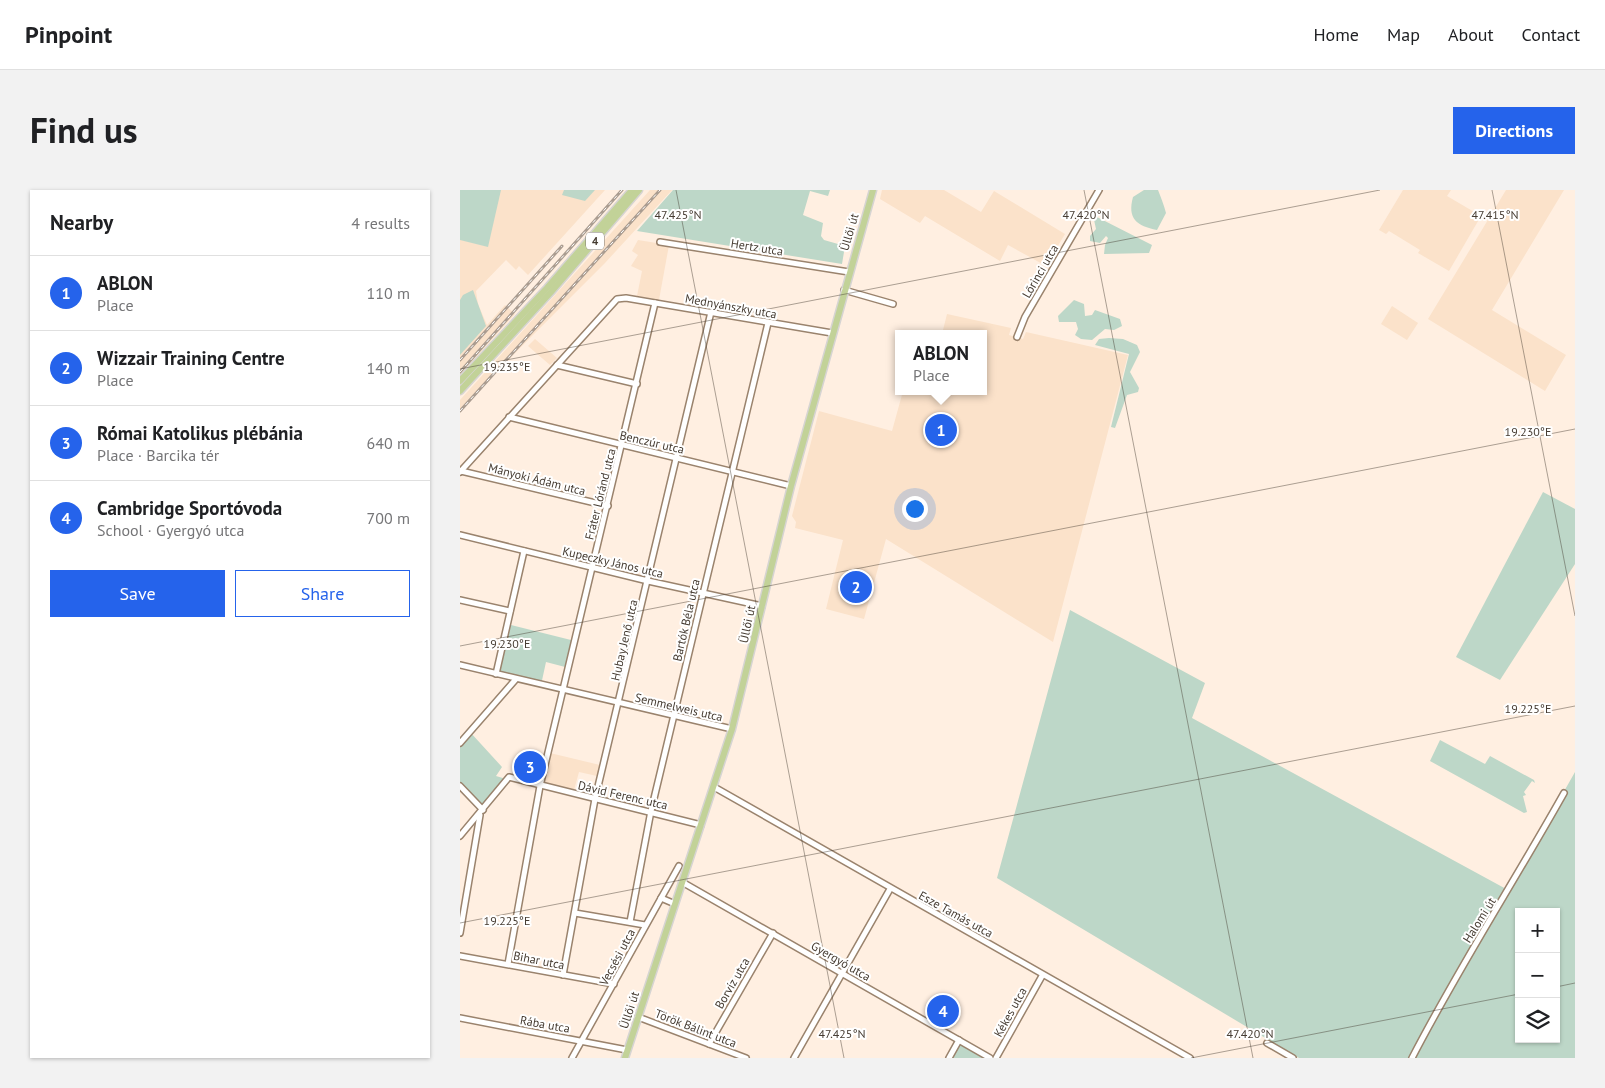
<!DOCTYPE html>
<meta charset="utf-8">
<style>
:root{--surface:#fff;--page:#f2f2f2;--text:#202124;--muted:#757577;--line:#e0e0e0;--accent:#2563eb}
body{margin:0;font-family:"PT Sans",sans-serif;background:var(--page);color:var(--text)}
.controls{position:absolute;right:15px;bottom:15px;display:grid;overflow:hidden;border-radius:0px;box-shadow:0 1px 4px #0004}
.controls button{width:45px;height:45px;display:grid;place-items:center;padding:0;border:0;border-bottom:1px solid var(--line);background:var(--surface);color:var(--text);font:25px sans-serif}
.you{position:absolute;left:454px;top:318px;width:18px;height:18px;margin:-12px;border:4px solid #fff;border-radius:50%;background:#1a73e8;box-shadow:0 0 0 8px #1a73e833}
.badge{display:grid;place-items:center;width:32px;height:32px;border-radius:50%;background:var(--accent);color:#fff;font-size:16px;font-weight:700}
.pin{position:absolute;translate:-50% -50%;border:2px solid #fff;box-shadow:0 1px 5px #0006}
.popup{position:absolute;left:435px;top:140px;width:92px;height:65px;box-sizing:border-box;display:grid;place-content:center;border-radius:0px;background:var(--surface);filter:drop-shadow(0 1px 4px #0005);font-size:16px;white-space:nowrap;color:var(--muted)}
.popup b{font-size:19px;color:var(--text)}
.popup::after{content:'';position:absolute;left:50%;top:100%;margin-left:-10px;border:10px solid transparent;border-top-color:var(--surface)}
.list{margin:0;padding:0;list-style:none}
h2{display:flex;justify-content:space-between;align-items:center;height:65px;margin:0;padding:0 20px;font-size:21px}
h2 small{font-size:16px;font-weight:400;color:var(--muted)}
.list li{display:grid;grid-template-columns:32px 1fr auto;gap:15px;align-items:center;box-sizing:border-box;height:75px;padding:0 20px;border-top:1px solid var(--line)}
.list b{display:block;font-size:19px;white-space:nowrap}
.list p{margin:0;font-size:16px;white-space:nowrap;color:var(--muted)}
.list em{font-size:16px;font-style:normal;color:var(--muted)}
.actions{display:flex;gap:10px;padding:15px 20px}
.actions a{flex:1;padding:11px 0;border:1px solid var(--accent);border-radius:0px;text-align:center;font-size:18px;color:var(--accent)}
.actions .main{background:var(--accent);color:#fff}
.icon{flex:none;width:28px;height:28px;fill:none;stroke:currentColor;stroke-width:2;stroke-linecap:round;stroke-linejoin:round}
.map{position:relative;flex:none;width:1115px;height:868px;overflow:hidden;border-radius:0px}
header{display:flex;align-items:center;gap:30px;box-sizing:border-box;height:70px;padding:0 25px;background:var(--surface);border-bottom:1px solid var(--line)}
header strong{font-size:24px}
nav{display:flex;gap:28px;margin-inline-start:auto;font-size:18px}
.intro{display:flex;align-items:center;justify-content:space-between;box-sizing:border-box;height:120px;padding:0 30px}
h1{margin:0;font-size:35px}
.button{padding:12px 22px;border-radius:0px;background:var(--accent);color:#fff;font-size:18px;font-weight:700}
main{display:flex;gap:30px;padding:0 30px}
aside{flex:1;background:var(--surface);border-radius:0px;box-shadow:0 1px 4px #0004}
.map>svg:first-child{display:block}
</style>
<header>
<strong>Pinpoint</strong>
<nav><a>Home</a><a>Map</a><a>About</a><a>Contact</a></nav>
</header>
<div class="intro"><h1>Find us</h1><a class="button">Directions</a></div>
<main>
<aside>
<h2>Nearby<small>4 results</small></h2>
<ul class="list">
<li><span class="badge">1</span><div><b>ABLON</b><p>Place</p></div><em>110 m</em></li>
<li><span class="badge">2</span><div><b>Wizzair Training Centre</b><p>Place</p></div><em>140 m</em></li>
<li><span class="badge">3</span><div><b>Római Katolikus plébánia</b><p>Place · Barcika tér</p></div><em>640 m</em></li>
<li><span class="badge">4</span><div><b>Cambridge Sportóvoda</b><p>School · Gyergyó utca</p></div><em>700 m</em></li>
</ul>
<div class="actions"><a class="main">Save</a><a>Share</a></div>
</aside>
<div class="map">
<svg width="1115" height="868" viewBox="0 0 1115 868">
<rect width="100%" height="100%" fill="#ffefe1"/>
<!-- built -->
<g fill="#fbe2ca">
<path d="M0 0H145L68 85 59 76 56 80 46 70 16 101 18 114 27 135 45 115 55 124 0 185Z"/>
<path d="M190 0H212L145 73 30 188 0 222V210Z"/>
<path d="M422 0H484L521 22 534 1 605 44 586 76 548 55 540 71 465 26 460 33 420 9Z"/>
<path d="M943 0H991L987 6 1021 26 989 81 958 63 960 60 929 41 926 44 919 40Z"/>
<path d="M1046 0H1104L1032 120 1106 165 1085 201 968 129Z"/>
<path d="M178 50 209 55 199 110 177 106 182 81 171 76 178 65 172 61Z"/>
<path d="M932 116 958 133 947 150 921 134Z"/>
<path d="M487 124 551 138 549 145 563 149 566 142 668 165 593 452 426 349 404 429 366 419 383 350 335 338 336 332 332 326 359 221 432 241 443 201H524V144H482Z"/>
<path d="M75 149 97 168 90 175 68 156Z"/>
<path d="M90 563 140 575 137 586 119 582 114 600 83 593Z"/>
</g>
<!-- green -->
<g fill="#bdd7c8" fill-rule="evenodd">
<path d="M0 0H41L28 57 0 50Z"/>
<path d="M104 0H135L125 11 102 5Z"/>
<path d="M213 0H370L368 6 350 1 343 25 363 33 361 46 364 50 385 56 382 74 177 41Z"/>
<path d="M684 0H698C701 8 704 15 706 23L697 40C677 36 667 29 673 7Z"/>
<path d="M633 25 692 55 689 63 644 64 645 55 648 48 646 46 640 53 630 51V46L636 39Z"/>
<path d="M13 100 26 136 0 165V110L3 105Z"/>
<path d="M614 110 624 114 625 126 632 125 635 120 660 129 662 136 654 140 645 139 632 150 621 149 615 145 618 139 616 132H599L598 126Z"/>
<path d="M649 148 663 149 677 155 680 162 670 182 679 198 678 202 667 205 655 238 651 237 669 164 635 155 639 149Z"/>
<path d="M1083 302 1115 319V374L1040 490 996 467Z"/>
<path d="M610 420 745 493 732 528 1048 700 1115 582V868H839L537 688ZM1059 722H1096V849H1059Z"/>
<path d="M47 434 115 451 109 478 86 472 81 495 36 484Z"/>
<path d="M10 542 42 577 36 586 46 589 23 620 0 596V553Z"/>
<path d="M980 550 1025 574 1030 566 1074 590 1075 593 1072 591 1064 602 1066 605 1063 606 1067 622 1064 623 970 571Z"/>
<path d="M499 850 530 868H489Z"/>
</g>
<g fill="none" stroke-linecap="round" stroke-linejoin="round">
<!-- minor casing -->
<g stroke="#9a836d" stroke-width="8">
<g id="minor">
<path d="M200 52 389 82"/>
<path d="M384 100 433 114"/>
<path d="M557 147 565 127 639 0"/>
<path d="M97 175 177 194"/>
<path d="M49 227 331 296"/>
<path d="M1 281 148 316"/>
<path d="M0 282 157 109 166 108 372 143"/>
<path d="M0 345 188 391 302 416"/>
<path d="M0 410 50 421"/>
<path d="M0 475 272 539"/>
<path d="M36 484 64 361"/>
<path d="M0 553 56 489"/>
<path d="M0 596 23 620"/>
<path d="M254 597 730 868"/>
<path d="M0 646 49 587 241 635"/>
<path d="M222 692 530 868"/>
<path d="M201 708 215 714"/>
<path d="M115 723 185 735"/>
<path d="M170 732 191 621 308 133"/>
<path d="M0 743 20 625"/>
<path d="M0 766 154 794"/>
<path d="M48 774 80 596 195 113"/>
<path d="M103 785 135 609 251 122"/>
<path d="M178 827 286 868"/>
<path d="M0 828 167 860"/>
<path d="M807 853 833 868"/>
<path d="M249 854 313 743"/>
<path d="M112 868 219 676"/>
<path d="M334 868 430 699"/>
<path d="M489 868 499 850"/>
<path d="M536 868 582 786"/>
<path d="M952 868C999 777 1054 692 1104 603"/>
</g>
</g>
<!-- major casing -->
<g stroke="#d6d4d2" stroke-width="9">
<g id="major">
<path d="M0 191 87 98 172 0"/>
<path d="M0 201 91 102 179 0"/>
<path d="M165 868 272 539 331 296 413 0"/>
</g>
</g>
<!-- minor -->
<use href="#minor" stroke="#fff" stroke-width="5"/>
<!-- major -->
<use href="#major" stroke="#c2d298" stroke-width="6"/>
<!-- rail casing -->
<g stroke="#aa9c90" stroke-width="3">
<g id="rail">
<path d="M0 170 102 56"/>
<path d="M0 182 162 0"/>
<path d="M0 221 200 0"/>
</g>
</g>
<!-- rail -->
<use href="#rail" stroke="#fff" stroke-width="1" stroke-dasharray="4" stroke-linecap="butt"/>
</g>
<!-- ticks -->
<path fill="none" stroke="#453b31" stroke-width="1" stroke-opacity="0.45" d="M216 0 384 868M624 0 793 868M1032 0 1115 426M0 179 920 0M0 456 1115 239M0 733 1115 516M1096 797 1115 793M731 868 1059 804"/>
<g text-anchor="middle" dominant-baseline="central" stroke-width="4" stroke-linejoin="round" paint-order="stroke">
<!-- shield labels -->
<rect fill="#fff" stroke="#7d766f" stroke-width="1" x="126" y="42.5" width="18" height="17" rx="4"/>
<g font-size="11" font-weight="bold" fill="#453b31">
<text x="135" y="51">4</text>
</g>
<!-- street labels -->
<g font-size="12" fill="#453b31" stroke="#fff">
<text transform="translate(389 42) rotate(-74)">Üllői út</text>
<text transform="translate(297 57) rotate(9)">Hertz utca</text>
<text transform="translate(580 81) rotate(-60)">Lőrinci utca</text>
<text transform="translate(271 116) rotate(10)">Mednyánszky utca</text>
<text transform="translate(192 252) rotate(13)">Benczúr utca</text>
<text transform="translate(77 289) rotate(14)">Mányoki Ádám utca</text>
<text transform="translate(140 304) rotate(-76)">Fráter Lóránd utca</text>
<text transform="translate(153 372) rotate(13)">Kupeczky János utca</text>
<text transform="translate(226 430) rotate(-77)">Bartók Béla utca</text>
<text transform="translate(287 434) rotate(-78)">Üllői út</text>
<text transform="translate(164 450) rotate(-77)">Hubay Jenő utca</text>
<text transform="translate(219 517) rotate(13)">Semmelweis utca</text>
<text transform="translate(163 605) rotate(13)">Dávid Ferenc utca</text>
<text transform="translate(496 724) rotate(29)">Esze Tamás utca</text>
<text transform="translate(1019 730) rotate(-58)">Halomi út</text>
<text transform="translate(157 767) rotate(-62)">Vecsési utca</text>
<text transform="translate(79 770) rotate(11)">Bihar utca</text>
<text transform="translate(381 771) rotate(30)">Gyergyó utca</text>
<text transform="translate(272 793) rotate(-60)">Borvíz utca</text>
<text transform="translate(169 820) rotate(-72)">Üllői út</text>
<text transform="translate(550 822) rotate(-61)">Kékes utca</text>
<text transform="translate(85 834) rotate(10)">Rába utca</text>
<text transform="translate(236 838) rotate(21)">Török Bálint utca</text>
</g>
</g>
<g font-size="12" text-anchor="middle" fill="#453b31" stroke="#fff" stroke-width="4" stroke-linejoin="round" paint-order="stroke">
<text x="1035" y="29">47.415°N</text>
<text x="218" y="29">47.425°N</text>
<text x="626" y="29">47.420°N</text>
<text x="47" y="181">19.235°E</text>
<text x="1068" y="246">19.230°E</text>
<text x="47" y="458">19.230°E</text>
<text x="1068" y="523">19.225°E</text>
<text x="47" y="735">19.225°E</text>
<text x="382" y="848">47.425°N</text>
<text x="790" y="848">47.420°N</text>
</g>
</svg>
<div class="controls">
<button>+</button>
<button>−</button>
<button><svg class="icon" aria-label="layers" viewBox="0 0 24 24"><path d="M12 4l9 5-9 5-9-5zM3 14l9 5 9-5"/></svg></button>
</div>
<div class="you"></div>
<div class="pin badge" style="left:481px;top:240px">1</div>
<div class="popup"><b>ABLON</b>Place</div>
<div class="pin badge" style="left:396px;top:397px">2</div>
<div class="pin badge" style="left:70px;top:577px">3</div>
<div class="pin badge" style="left:483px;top:821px">4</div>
</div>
</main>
